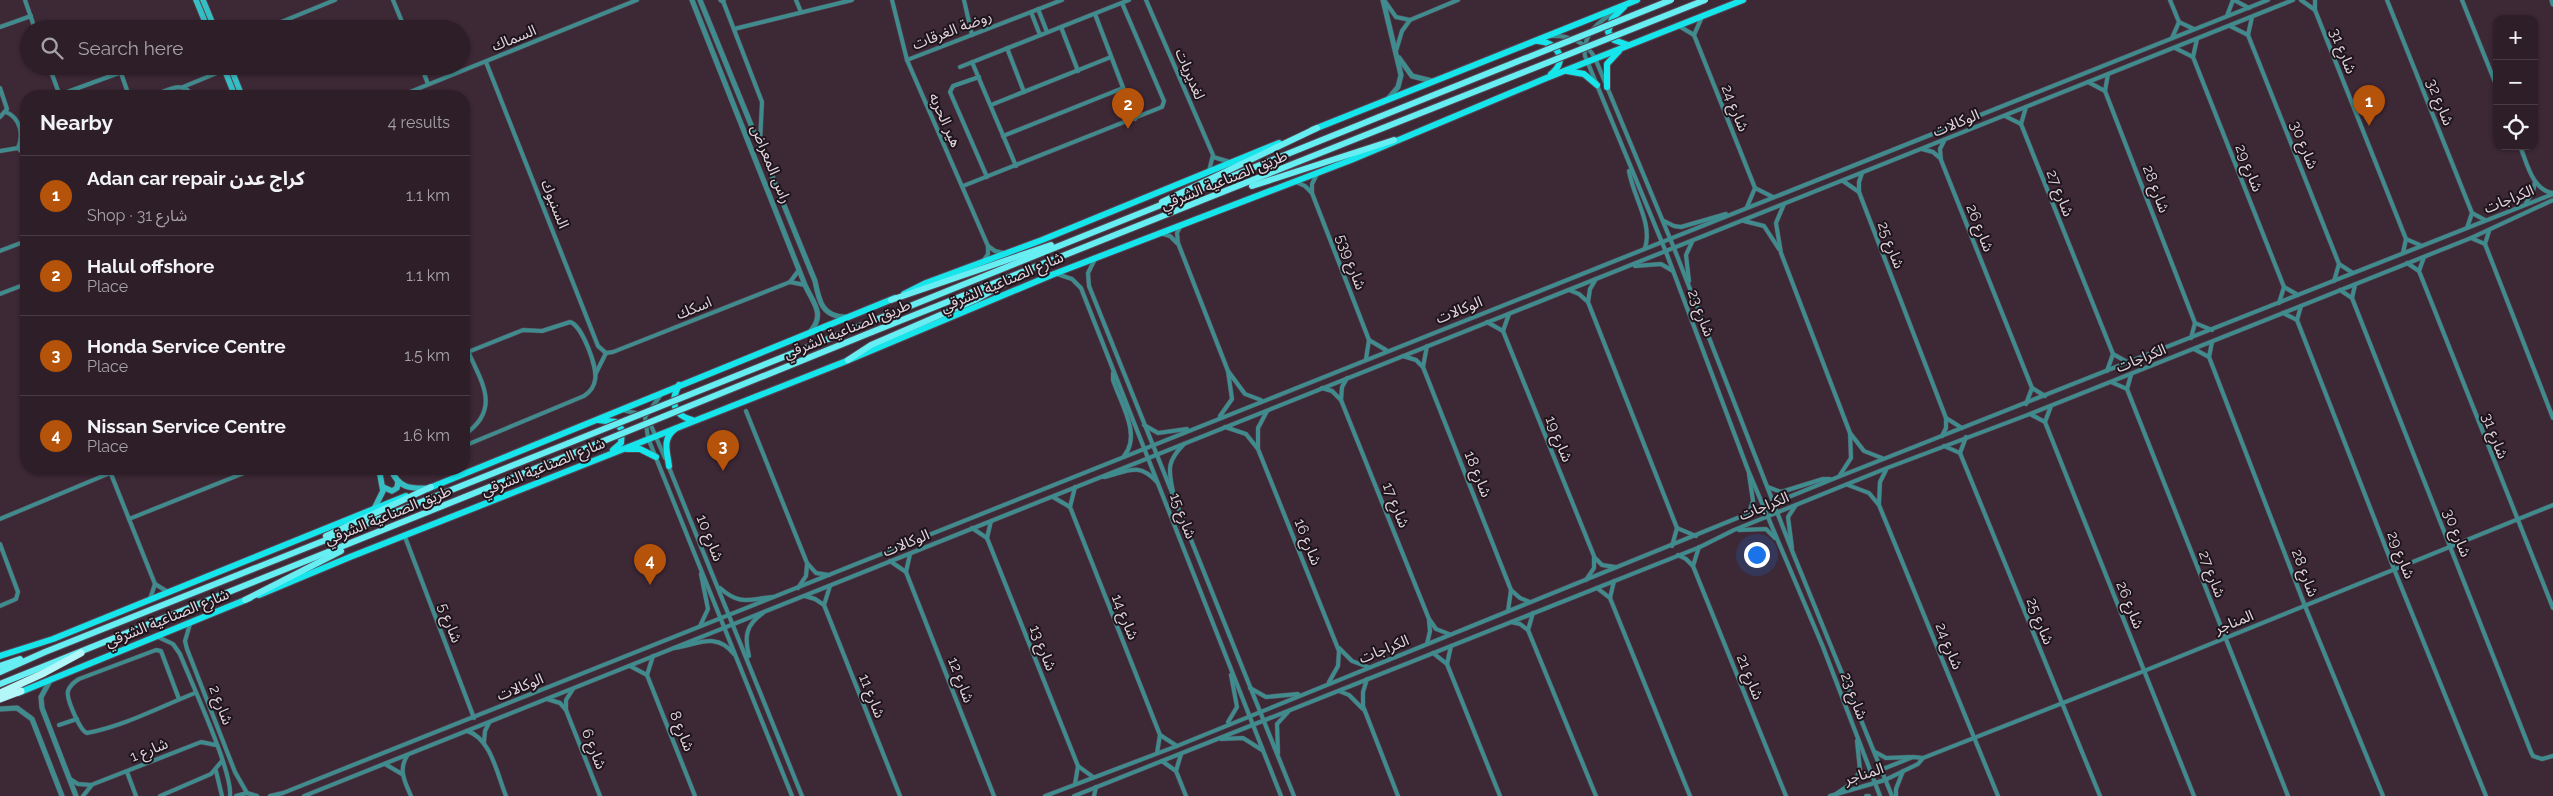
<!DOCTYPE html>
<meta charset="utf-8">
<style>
:root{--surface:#2e1e28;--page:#3a2b34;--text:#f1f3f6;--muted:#a7a2a8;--line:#493c45;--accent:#b45309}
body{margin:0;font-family:Raleway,"Noto Sans Arabic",sans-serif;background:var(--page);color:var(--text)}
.controls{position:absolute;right:15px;top:15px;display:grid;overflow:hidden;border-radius:10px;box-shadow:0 1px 4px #0004}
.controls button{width:45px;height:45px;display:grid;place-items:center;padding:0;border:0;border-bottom:1px solid var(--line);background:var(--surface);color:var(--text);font:25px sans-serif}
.you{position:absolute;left:1756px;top:554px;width:18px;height:18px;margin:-12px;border:4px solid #fff;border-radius:50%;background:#1a73e8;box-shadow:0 0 0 8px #1a73e833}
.badge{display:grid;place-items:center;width:32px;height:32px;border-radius:50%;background:var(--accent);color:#fff;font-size:16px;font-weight:700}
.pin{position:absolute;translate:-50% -41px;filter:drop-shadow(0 1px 2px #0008)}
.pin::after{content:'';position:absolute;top:26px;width:18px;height:15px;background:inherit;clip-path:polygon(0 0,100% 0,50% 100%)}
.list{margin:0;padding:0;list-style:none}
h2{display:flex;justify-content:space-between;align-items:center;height:65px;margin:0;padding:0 20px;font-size:21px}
h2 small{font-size:16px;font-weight:400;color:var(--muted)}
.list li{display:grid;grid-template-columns:32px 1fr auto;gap:15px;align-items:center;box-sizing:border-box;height:80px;padding:0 20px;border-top:1px solid var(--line)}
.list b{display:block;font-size:19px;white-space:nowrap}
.list p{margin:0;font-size:16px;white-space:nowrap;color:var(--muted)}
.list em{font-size:16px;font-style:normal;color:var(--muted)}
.icon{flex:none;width:28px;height:28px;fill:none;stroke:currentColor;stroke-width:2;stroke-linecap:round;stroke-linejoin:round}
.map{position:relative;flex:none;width:2553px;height:796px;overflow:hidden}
.search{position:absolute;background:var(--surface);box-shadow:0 1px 4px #0004;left:20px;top:20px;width:450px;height:55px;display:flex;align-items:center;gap:12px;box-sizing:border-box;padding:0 18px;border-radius:28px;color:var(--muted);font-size:19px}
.panel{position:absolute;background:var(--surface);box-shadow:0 1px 4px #0004;left:20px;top:90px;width:450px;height:385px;border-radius:20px}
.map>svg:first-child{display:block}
</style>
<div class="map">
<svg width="2553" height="796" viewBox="0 0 2553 796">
<rect width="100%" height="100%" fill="#3d2836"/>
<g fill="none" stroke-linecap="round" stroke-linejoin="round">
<!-- minor casing -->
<g stroke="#574451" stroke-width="5">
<g id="minor">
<path d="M25 0 35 29"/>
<path d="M393 0 405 29"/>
<path d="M796 0 801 12"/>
<path d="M892 0 907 60 988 246V254L984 260"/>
<path d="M964 0 972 35"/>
<path d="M1146 0 1213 155 1209 171"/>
<path d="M1384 0 1396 17 1410 20"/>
<path d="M2170 0 2179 22 2194 29"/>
<path d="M2234 0 2249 8"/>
<path d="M2301 0 2315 10"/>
<path d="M2315 0V10L2406 239 2403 253"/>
<path d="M2387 0 2472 213 2467 228"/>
<path d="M2462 0 2497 87"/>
<path d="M723 1 762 102 760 143"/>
<path d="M1038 9 1047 32"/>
<path d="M1617 10C1600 21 1582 33 1585 56L1666 252 1748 470 1823 647 1880 796"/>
<path d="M1031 12 1040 35"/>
<path d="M1095 14 1135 119"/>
<path d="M2227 16 2233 0"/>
<path d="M2252 17 2248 35 2339 264 2334 281"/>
<path d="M1679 26 1694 35 1755 188 1773 197"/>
<path d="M2230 26 2248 35"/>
<path d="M0 27 31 16"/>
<path d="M1061 27 1078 71"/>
<path d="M264 29 335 0"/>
<path d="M734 29 852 0"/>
<path d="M1694 35 1702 17"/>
<path d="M1552 36C1569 35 1587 43 1595 58L1674 248 1793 553 1892 796"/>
<path d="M2172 38 2179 22"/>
<path d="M2197 39 2193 57 2284 287 2279 303"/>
<path d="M1007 48 1024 92"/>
<path d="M2175 48 2193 57"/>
<path d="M1396 51 1402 31 1410 20 1458 0"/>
<path d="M907 60 1062 0"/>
<path d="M486 62 598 346 606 353"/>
<path d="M972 62 1016 166"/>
<path d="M49 66 60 96"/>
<path d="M421 66 428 84"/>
<path d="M960 67 1129 0"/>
<path d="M121 73 129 96"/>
<path d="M2108 74 2105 91 2195 323 2191 338"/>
<path d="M979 77 953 86 950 92 987 177"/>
<path d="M2088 82 2105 91"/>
<path d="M183 87 224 70"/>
<path d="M0 88 7 109 0 117"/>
<path d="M59 95 138 66"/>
<path d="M153 96C166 91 184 79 192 96"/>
<path d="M400 96 637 0"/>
<path d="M991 105 1111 57"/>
<path d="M2026 107 2021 124 2113 354 2129 363"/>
<path d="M6 112C20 118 24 134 18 148"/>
<path d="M2005 116 2021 124"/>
<path d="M1003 136 1123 88"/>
<path d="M1944 141 1940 149 1941 160 2032 388 2026 404"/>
<path d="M2520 146C2527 163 2532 190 2553 193"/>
<path d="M1922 149 1933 152 1940 158"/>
<path d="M0 151 18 148 22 152 26 163"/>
<path d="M1213 157 1230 162"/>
<path d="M1629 171C1633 197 1653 223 1645 248"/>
<path d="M1862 173 1859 182V192L1946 418V428L1942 436"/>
<path d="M1317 174 1312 184V193L1369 340 1366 359"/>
<path d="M1843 181 1859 192"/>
<path d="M1296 182 1305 186 1312 193"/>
<path d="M963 186 1162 107 1164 101 1122 3"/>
<path d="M2526 203 2533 191 2535 182"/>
<path d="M1784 204 1776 223 1781 253 1850 433 1851 458 1840 475"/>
<path d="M1747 207 1755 188"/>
<path d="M2472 213 2485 220"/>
<path d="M1664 221 1674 226 1681 227 1726 214"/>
<path d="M1744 221 1764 226 1779 249"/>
<path d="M1181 225 1177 233 1178 243 1228 371 1245 394 1261 400"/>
<path d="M2489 231 2485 244 2553 418"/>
<path d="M1163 234 1170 236 1177 243"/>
<path d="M2471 238 2485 244"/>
<path d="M2406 239 2420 245"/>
<path d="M988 246 995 251 1004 253"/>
<path d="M0 251 26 241"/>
<path d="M1095 259 1088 273 1089 286 1294 796"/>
<path d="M2407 263 2419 271 2553 608"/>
<path d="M2339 264 2353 273"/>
<path d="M1635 266 1661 264 1673 271"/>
<path d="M2419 271 2424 257"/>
<path d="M1057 274 1072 279 1081 288 1281 796"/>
<path d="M1689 281 1686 255 1692 242"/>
<path d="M790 282 805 285"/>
<path d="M2355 285 2352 298 2531 752 2533 756 2542 759 2553 756"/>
<path d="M2284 287 2298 295"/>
<path d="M1569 290 1579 294 1588 302 1677 528 1672 546"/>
<path d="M2340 290 2352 298"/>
<path d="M0 294 26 284"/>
<path d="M1588 302 1590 289 1596 279"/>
<path d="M2301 306 2297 320 2394 569 2486 796"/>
<path d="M2283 313 2297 320"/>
<path d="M1487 322 1503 331 1594 556V568L1586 580"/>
<path d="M2195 323 2212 330"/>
<path d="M1503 331 1509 314"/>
<path d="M1369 340 1386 350"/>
<path d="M464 342C478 378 505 407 464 435"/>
<path d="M2212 342 2209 357 2305 606 2383 796"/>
<path d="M2194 349 2209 357"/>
<path d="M606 353 613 352 790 282 799 270"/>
<path d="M1403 356 1416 360 1423 367 1511 590 1520 598 1530 602"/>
<path d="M1423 367 1427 346"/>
<path d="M2107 371 2113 354"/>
<path d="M596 373 606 353"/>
<path d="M1113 373V380C1120 402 1142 435 1124 456"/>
<path d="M2131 375 2127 389 2288 796"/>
<path d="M1347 378 1342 387 1341 400 1429 619 1436 629 1449 634"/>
<path d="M2111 382 2127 389"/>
<path d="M1322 388 1332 391 1341 400"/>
<path d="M2032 388 2045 396"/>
<path d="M660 396 645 417 648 438 792 796"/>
<path d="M2051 406 2045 422 2194 796"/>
<path d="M622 410 640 414"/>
<path d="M746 411 807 563 816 573 829 575"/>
<path d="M2030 414 2045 422"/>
<path d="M1220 416 1232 399 1228 371"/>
<path d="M1946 418 1962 428"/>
<path d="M649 421 665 458"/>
<path d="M1144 425 1158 433 1187 429"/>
<path d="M1225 427 1246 434 1258 449 1339 651 1338 666 1329 682"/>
<path d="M1850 433 1864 451 1882 458"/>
<path d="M1966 437 1960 453 2100 796"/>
<path d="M464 446 584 396C590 392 594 387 595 380 598 368 582 325 570 322L542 331 523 330 468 352"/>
<path d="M1944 446 1960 453"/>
<path d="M1258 447V428L1267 411"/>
<path d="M668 465 802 796"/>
<path d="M109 469 155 584 150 599"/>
<path d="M1104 477C1127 472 1138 461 1157 482"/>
<path d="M1848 485 1869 493 1879 505 1998 796"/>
<path d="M1075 487 1070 507 1160 735 1157 753"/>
<path d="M1768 487 1781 492 1823 479H1830"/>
<path d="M1173 492C1168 469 1167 461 1184 444"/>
<path d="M1053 497 1070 507"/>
<path d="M1879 503 1880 482 1886 470"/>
<path d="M1749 513 1753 501 1749 474"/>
<path d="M0 519 110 473"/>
<path d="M129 519 254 469"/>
<path d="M991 521 987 538 1078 766 1093 777"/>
<path d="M972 528 987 538"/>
<path d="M1677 528 1696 536"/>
<path d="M1739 530 1766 529 1775 538"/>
<path d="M405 537 474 718"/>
<path d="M0 544 18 592 16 599 0 606"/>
<path d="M1792 548 1788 517 1796 505"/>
<path d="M910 554 906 572 994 796"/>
<path d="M1678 555 1686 559 1693 566 1786 796"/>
<path d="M1595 558 1602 565 1615 567"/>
<path d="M890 561 906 572"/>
<path d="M1693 566 1699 547"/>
<path d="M155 584 168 592"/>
<path d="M830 586 824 605 900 796"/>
<path d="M720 588C740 606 749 599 773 597"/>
<path d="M798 588 806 576 807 565"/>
<path d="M1597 588 1610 598 1690 796"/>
<path d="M805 596 815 599 824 605"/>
<path d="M1610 598 1614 581"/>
<path d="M1508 611 1511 590"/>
<path d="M1533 613 1528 630 1596 796"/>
<path d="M1511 622 1520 624 1528 630"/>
<path d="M190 624 185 641 187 649 235 772 247 793"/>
<path d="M700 626 708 609 701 574"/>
<path d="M158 637 173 644 180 654C191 682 233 772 230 796"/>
<path d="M1427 644 1430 631 1429 621"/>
<path d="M674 648C697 645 716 631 734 654"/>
<path d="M1339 648 1352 661 1368 667"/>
<path d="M1433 653 1447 664 1500 796"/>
<path d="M749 656C744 636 746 625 763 613"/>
<path d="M1447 664 1451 646"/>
<path d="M630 666 647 675 695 796"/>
<path d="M647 675 653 656"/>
<path d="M1367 679 1363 692V706L1398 796"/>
<path d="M1250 688 1266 697 1298 694"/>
<path d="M573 689 566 700V710L600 796"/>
<path d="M1339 691 1349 695 1363 709"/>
<path d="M179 699 161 651 156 650 79 679C74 682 70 685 68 691 66 698 80 731 87 733 124 726 160 707 195 693"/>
<path d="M547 699 560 703 566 710"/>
<path d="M1228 722 1237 707 1231 675"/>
<path d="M59 725 77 719"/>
<path d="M467 731C491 738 497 774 506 796"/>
<path d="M1160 735 1177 746"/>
<path d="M1221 739 1243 738 1262 750"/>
<path d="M484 742 485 731 489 723"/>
<path d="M1875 752 1886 758 1911 757"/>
<path d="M1278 753 1277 724 1288 712"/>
<path d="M407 756C398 770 405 782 411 796"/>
<path d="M1162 761 1176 771 1186 796"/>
<path d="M385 764 402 774"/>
<path d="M216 771 222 796"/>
<path d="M1176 771 1181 754"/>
<path d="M127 772 136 796"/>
<path d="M70 779 78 784 91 785 201 742 216 745"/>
<path d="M1855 780 1860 770 1857 741"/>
<path d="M1075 784 1078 766"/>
<path d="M1836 794 1858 779 1913 757 1923 758 2144 671 2553 505"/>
<path d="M83 796 91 786"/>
<path d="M160 796 211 774 222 761"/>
<path d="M236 796 247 793 257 796"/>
<path d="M270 796 283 793 2268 0"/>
<path d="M304 796 2293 0"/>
<path d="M1045 796 1177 746 1838 477 2553 194"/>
<path d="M1074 796 1700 547 1734 530 1887 468 2030 414 2471 238 2553 200"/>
<path d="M1094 796 1096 787"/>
<path d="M1830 796 1885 780 1918 764 1923 758"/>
<path d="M1866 796H1869"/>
<path d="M1896 796V789L1903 771"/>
</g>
</g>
<!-- tertiary casing -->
<g stroke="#574451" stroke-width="6">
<g id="tertiary">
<path d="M692 0 805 285C813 303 826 314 810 332"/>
<path d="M700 0 815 281C819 301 822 317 846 317"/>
<path d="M721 0 723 1"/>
<path d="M1383 0 1401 75 1398 87 1387 100"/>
<path d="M2552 0 2553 4"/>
<path d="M1399 58 1412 76 1432 81"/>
<path d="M51 679 41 697 42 708 76 796"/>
<path d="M0 709 17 708 32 719 62 796"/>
</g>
</g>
<!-- secondary casing -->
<g stroke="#574451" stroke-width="7">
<g id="secondary">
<path d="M196 0 208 29"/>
<path d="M203 0 215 29"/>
<path d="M223 66 235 96"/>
<path d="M230 66 242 96"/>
<path d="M391 469C398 488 410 489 429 488"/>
<path d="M383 487 392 491 397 488 398 482"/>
<path d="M375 507 383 491 379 469"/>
</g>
</g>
<!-- primary casing -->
<g stroke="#574451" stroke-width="8">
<g id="primary">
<path d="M1624 7 1612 19 1608 32 1614 40 1628 45"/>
<path d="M1538 41C1557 42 1569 60 1551 74"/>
<path d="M1567 71 1584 74 1597 85"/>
<path d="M1607 87V64L1619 51"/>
<path d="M1312 130 1637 0"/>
<path d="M904 294 926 283 1042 240 1279 143"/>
<path d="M679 385C670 401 673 415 692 420"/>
<path d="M598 420 616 422 622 430 621 443 613 450"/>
<path d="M627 449H640L656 457"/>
<path d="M669 466C667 451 662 439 675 429"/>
<path d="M427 489 895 298"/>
<path d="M259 595 350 557 844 362 1054 274 1351 160 1544 79 1743 0"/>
<path d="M0 656 53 639 406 496"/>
<path d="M18 693 250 598"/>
</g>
</g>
<!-- trunk casing -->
<g stroke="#574451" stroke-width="8">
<g id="trunk">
<path d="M1252 186 1394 140"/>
<path d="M1162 202 1317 128"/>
<path d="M891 300 1051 245"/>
<path d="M868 323 1379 117"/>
<path d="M872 332 1383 128"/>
<path d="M848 360 871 345 975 300 1004 284"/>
<path d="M326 536 431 487"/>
<path d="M245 600 341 551"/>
<path d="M0 666 20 659"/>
<path d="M0 672 45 652 569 443"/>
<path d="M0 684 574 453"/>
</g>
</g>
<!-- motorway casing -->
<g stroke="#574451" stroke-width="8">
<g id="motorway">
<path d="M0 693 44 673 81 653"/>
<path d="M0 699 21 691"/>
</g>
</g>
<!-- minor -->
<use href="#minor" stroke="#3f8b8d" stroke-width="4"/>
<!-- tertiary -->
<use href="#tertiary" stroke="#3f8b8d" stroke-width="5"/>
<!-- secondary -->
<use href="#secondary" stroke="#35bec3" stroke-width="5.5"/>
<!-- primary -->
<use href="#primary" stroke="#17e5ec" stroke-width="6"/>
<!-- trunk -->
<use href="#trunk" stroke="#66eef2" stroke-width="6"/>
<!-- motorway -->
<use href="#motorway" stroke="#b4f7f9" stroke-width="7"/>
<!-- trunk-bridge casing -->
<g stroke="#574451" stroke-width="8" stroke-linecap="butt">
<g id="trunk-bridge">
<path d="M1379 117 1671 0"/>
<path d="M1383 128 1705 0"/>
<path d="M569 443 868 323"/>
<path d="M574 453 872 332"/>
</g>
</g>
<!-- trunk-bridge -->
<use href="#trunk-bridge" stroke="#66eef2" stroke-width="6"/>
</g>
<g text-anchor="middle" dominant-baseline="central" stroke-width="4" stroke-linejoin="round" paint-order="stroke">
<!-- street labels -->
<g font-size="15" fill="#e2d4dd" stroke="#1e141b">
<text transform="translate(952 30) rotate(-21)">روضة الغرقات</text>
<text transform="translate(514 38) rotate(-22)">السماك</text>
<text transform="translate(2343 51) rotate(68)">شارع 31</text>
<text transform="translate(1190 74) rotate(67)">لغديريات</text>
<text transform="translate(2440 102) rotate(68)">شارع 32</text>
<text transform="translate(1735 108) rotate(68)">شارع 24</text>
<text transform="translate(945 120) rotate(66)">هير الحربه</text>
<text transform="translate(1956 123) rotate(-22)">الوكالات</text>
<text transform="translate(2304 145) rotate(68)">شارع 30</text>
<text transform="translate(771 164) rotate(68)">راس المعراض</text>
<text transform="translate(2249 168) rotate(68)">شارع 29</text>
<text transform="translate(1224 180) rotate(-22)">طريق الصناعية الشرقي</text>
<text transform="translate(2156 189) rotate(69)">شارع 28</text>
<text transform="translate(2060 193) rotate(68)">شارع 27</text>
<text transform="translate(2509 199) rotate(-22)">الكراجات</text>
<text transform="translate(555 204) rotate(68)">السنبوك</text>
<text transform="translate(1980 228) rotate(68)">شارع 26</text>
<text transform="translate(1891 245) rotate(69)">شارع 25</text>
<text transform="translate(1351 262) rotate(69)">شارع 539</text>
<text transform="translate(1002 282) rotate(-23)">شارع الصناعية الشرقي</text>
<text transform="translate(694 308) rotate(-22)">اسكك</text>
<text transform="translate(1459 310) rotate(-22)">الوكالات</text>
<text transform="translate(1701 313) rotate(69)">شارع 23</text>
<text transform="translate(847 329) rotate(-22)">طريق الصناعية الشرقي</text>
<text transform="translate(2141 358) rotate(-22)">الكراجات</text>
<text transform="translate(2495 436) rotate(69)">شارع 31</text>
<text transform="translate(1559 439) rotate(68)">شارع 19</text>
<text transform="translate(543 467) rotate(-22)">شارع الصناعية الشرقي</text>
<text transform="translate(1478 474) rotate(68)">شارع 18</text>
<text transform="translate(1396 505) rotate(68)">شارع 17</text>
<text transform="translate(1764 506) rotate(-22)">الكراجات</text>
<text transform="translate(388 515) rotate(-22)">طريق الصناعية الشرقي</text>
<text transform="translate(1183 516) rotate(69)">شارع 15</text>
<text transform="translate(2457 533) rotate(68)">شارع 30</text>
<text transform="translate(710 538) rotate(68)">شارع 10</text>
<text transform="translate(1308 542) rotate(68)">شارع 16</text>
<text transform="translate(906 543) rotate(-22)">الوكالات</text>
<text transform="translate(2401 555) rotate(68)">شارع 29</text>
<text transform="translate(2305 573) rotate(69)">شارع 28</text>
<text transform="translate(2212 574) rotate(69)">شارع 27</text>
<text transform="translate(2130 605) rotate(68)">شارع 26</text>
<text transform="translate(1125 617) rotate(68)">شارع 14</text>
<text transform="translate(167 618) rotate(-22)">شارع الصناعية الشرقي</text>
<text transform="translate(2040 621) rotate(68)">شارع 25</text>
<text transform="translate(2234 622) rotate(-22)">المناجر</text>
<text transform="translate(450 623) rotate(69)">شارع 5</text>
<text transform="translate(1949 646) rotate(68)">شارع 24</text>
<text transform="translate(1043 648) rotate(68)">شارع 13</text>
<text transform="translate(1384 649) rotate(-22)">الكراجات</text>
<text transform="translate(1750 677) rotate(68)">شارع 21</text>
<text transform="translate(961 680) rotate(69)">شارع 12</text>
<text transform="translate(520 687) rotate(-22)">الوكالات</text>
<text transform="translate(872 696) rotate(68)">شارع 11</text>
<text transform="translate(1854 696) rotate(69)">شارع 23</text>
<text transform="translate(221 705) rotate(69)">شارع 2</text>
<text transform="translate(682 731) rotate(68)">شارع 8</text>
<text transform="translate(594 749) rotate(68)">شارع 6</text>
<text transform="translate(149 750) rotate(-22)">شارع 1</text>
<text transform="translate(1864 774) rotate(-18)">المناجر</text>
</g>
</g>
</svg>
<div class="controls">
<button>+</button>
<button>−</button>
<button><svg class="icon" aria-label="locate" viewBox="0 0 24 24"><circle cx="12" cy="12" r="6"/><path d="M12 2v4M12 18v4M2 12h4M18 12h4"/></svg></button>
</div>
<div class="you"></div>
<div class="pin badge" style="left:2369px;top:126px">1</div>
<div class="pin badge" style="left:1128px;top:129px">2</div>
<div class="pin badge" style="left:723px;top:471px">3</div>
<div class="pin badge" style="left:650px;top:585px">4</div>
<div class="search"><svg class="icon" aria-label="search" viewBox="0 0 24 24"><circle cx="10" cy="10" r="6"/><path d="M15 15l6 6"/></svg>Search here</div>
<section class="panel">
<h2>Nearby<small>4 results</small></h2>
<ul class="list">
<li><span class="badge">1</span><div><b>Adan car repair كراج عدن</b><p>Shop · شارع 31</p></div><em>1.1 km</em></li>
<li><span class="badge">2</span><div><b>Halul offshore</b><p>Place</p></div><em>1.1 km</em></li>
<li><span class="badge">3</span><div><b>Honda Service Centre</b><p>Place</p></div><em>1.5 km</em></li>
<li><span class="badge">4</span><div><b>Nissan Service Centre</b><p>Place</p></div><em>1.6 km</em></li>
</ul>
</section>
</div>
